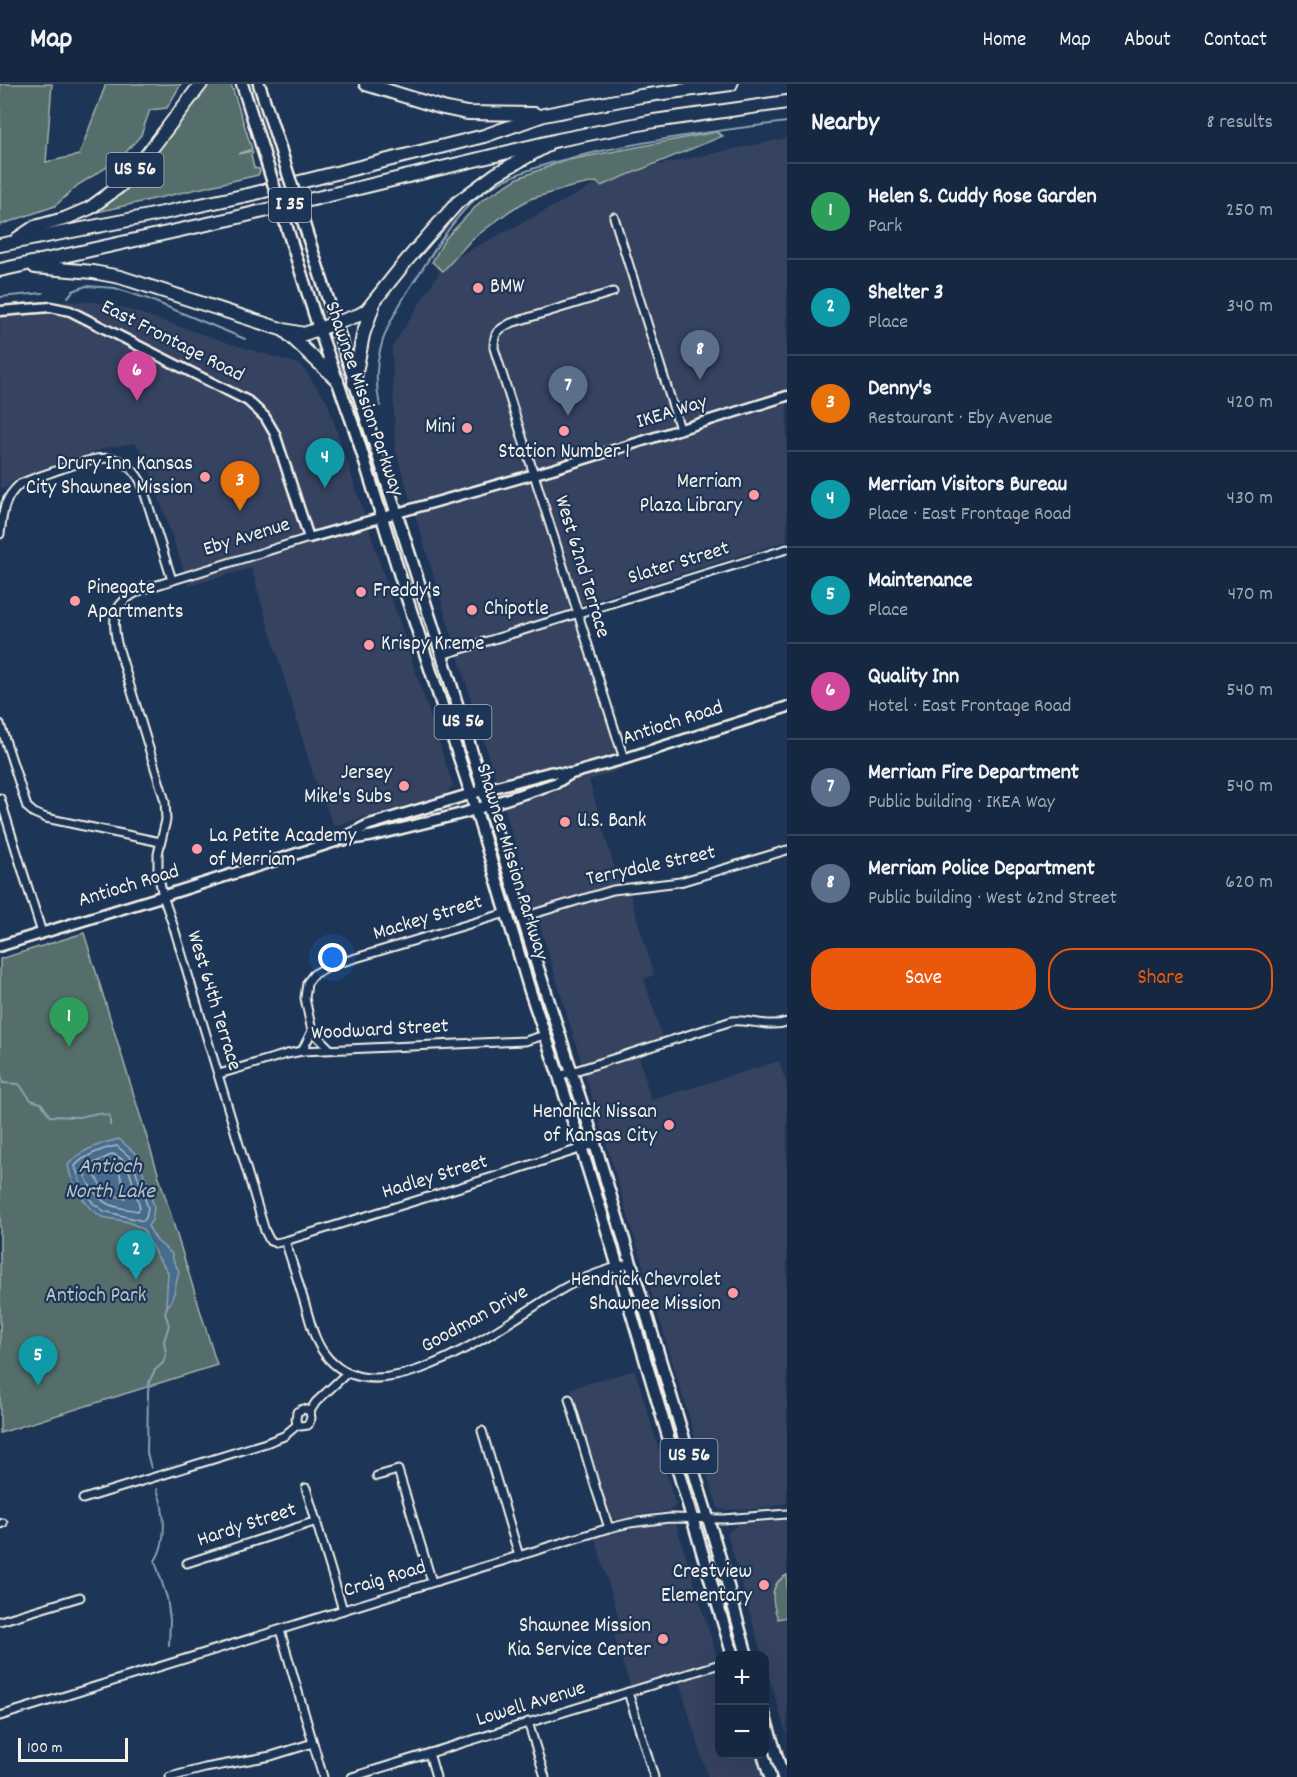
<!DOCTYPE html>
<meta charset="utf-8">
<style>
:root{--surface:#162841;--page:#23344c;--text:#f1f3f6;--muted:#9ea6b1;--line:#35445a;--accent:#ea580c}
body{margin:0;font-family:Dekko,sans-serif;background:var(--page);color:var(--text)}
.controls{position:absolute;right:18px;bottom:18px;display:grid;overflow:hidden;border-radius:12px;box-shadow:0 6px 24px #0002}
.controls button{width:54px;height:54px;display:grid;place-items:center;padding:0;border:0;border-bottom:2px solid var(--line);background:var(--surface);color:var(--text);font:30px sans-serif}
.scale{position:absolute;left:18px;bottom:15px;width:110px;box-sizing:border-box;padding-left:6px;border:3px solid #f4f1e8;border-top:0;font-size:16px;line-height:21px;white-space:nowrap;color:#f4f1e8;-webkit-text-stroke:4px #1d3557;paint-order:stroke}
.you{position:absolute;left:333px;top:874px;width:21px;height:21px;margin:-15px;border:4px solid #fff;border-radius:50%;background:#1a73e8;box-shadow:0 0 0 9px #1a73e833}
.badge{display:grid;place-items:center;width:39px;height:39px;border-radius:50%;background:var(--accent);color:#fff;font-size:20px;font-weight:700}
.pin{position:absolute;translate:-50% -50px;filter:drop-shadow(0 2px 3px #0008)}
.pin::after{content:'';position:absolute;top:32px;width:21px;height:18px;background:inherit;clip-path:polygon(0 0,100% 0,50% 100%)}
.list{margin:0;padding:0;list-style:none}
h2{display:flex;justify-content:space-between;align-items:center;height:78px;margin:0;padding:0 24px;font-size:26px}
h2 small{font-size:20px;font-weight:400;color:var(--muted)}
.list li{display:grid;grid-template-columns:39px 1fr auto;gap:18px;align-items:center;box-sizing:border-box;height:96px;padding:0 24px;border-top:2px solid var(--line)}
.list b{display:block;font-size:22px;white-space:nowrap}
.list p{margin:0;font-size:20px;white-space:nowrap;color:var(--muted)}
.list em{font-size:20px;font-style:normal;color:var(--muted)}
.actions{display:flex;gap:12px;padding:18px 24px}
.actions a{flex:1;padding:14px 0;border:2px solid var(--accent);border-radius:24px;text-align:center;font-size:21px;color:var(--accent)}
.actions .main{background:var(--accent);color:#fff}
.map{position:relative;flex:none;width:787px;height:1693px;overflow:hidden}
header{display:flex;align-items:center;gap:36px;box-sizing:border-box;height:84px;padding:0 30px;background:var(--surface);border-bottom:2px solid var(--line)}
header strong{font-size:28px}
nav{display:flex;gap:33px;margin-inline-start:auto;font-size:21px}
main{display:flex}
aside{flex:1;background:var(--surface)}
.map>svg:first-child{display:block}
</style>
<header>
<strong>Map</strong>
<nav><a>Home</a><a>Map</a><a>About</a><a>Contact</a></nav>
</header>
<main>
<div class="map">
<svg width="787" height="1693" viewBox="0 0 787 1693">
<rect width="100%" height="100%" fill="#1d3557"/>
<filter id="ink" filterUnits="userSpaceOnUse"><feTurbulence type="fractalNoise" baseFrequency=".0167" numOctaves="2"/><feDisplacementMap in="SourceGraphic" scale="12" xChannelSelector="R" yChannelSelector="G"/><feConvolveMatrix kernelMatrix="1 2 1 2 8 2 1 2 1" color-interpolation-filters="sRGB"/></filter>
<g filter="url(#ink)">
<!-- built -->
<g fill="#344360">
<path d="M787 54V457L572 523 622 685 589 696 619 799 630 810 654 891 644 895 663 956 637 966 651 1016 779 977 787 1001V1419L759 1425 719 1426 707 1392 395 365 392 263 445 179 615 90Z"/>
<path d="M41 217 95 218 124 224 232 260 301 281 327 317 453 701 446 710 334 742 314 694 251 484 189 502 145 373 135 359 106 364 16 395 4 405 0 402V220Z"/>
<path d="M635 1286 676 1422 668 1427 646 1430 615 1436 609 1431 571 1304Z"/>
<path d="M787 1436V1652L765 1580 764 1572 762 1571 759 1561 727 1449 739 1440Z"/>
<path d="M669 1440H676L718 1576 630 1602 614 1552 623 1549 595 1454 640 1443Z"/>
<path d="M719 1585 720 1670 755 1671 762 1693H708L679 1597Z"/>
</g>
<!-- green -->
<g fill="#546e6c" stroke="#a4b0aa" stroke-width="1.5">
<path d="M0 0H52L46 78 79 71 106 0H181L167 24 150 26 141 51 120 75 78 101 55 122 0 141Z"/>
<path d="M206 0H231L252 65 238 70 252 67 253 69 251 71 254 84 259 85 260 88 258 91 93 129Z"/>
<path d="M716 48 723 52 601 102 596 98 571 103 530 115 511 126 471 156 443 187 432 178 445 155 482 116 518 94 563 77Z"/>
<path d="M84 849 217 1281 0 1349V875Z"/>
<path d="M787 1491V1533L778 1535C772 1519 768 1500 787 1491Z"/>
</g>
<!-- water -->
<path fill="#466c8e" stroke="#8ca1b2" stroke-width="1.5" d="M119 1055 137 1071 151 1112 154 1124 152 1136 148 1142 157 1157 171 1169 174 1178 179 1187 174 1209 170 1220H166L168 1188 157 1172 143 1145 129 1138 102 1133 89 1123 77 1107 70 1090 68 1081C79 1066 102 1059 119 1055Z"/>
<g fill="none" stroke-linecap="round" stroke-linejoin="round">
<!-- shore -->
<g stroke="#aebcc4" stroke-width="1.5">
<path d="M117 1062 132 1075 148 1124 146 1134 143 1137 104 1127 93 1119 82 1104 75 1082C83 1072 104 1064 117 1062Z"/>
<path d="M113 1070C117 1072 123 1075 126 1079 129 1084 138 1116 140 1124L138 1127C129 1125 114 1124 106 1119 95 1112 84 1096 84 1084Z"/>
<path d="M112 1081 118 1084 126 1110 125 1114C110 1112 101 1105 95 1091L96 1087Z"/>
</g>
<!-- stream -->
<g stroke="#8ca1b2" stroke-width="2">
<path d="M0 213 43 209"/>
<path d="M68 213 73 207 86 202 115 204 148 215 245 255"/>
<path d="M380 322C369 273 387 239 413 199 434 169 450 136 479 112 513 85 569 74 611 65 669 53 728 45 787 38"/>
<path d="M0 987 3 999 19 1000 31 1016 41 1019 50 1032 79 1033 98 1029 110 1032V1041"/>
<path d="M151 1384 147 1369 148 1308 149 1298 155 1286 163 1279 166 1270 164 1257 169 1241 165 1229 168 1220"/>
<path d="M157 1405C165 1427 168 1457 155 1477L167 1514 170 1536 169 1562"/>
</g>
<!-- minor casing -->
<g stroke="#f4f1e8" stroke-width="11">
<g id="minor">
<path d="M614 133 680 345"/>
<path d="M613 208 511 239C498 246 494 247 494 264L624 675"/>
<path d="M0 450C3 428 3 415 20 400 33 394 47 390 61 385 92 375 121 362 141 398L172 496"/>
<path d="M309 454 141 506C114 519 111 531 117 559L165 717 166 736 158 770V789L163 812 174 844 265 1147 270 1157 276 1159 285 1157C293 1180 300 1204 307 1227 311 1241 315 1257 324 1269 377 1343 512 1233 566 1203 586 1192 609 1185 631 1179"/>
<path d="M442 571 787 465"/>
<path d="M0 640 27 723 34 729 46 734 160 758"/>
<path d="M0 714 42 849"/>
<path d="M523 833 613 806 680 798 787 766"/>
<path d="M312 947 330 965"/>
<path d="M302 967 312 947 305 914 307 899 314 890 329 882 506 829"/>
<path d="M219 990 287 970 302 967 525 957 545 951"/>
<path d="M559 992 732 937C751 935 768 944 787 938"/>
<path d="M285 1157 493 1093 595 1060"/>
<path d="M569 1315 596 1405 609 1444"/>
<path d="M297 1341 301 1342 308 1341 311 1334 310 1327 316 1318 347 1289"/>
<path d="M297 1341 296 1335 297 1328 303 1325 310 1327"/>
<path d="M482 1347 519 1472"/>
<path d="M377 1392 398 1386 432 1498"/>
<path d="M306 1404 343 1526"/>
<path d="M83 1415 266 1359 284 1352 297 1341"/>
<path d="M0 1440 3 1439"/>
<path d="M187 1479 317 1437"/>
<path d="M0 1537 80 1513"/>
<path d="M280 1546 323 1693"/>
<path d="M628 1608 654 1693"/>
<path d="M0 1632 609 1444 630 1439 669 1434 723 1435 787 1430"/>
<path d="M528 1638 545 1693"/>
<path d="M429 1669 436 1693"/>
<path d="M170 1693 205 1684 271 1672 313 1659"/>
<path d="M352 1693 720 1580"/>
</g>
</g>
<!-- tertiary casing -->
<g stroke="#f4f1e8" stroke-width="13">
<path id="tertiary" d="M0 227 51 223 70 227 248 317 265 333 275 350 309 454 556 384 787 312"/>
</g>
<!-- secondary casing -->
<g stroke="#f4f1e8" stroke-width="14">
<g id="secondary">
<path d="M345 756 372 752 464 729 556 699 570 690 624 675 787 623"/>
<path d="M0 862 163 812 337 757 368 741 484 706 551 688 570 690"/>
</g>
</g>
<!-- trunk casing -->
<g stroke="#f4f1e8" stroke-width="15">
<g id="trunk">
<path d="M242 0 260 57"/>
<path d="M259 0 280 64"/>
<path d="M309 156 442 571 537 881 595 1060 723 1484 747 1572"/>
<path d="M292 160 319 245 356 349 405 508 471 710 530 907 559 992 606 1143 733 1572"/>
<path d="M764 1630 783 1693"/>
<path d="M763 1670 770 1693"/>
</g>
</g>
<!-- motorway casing -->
<g stroke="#f4f1e8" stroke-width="16">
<g id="motorway">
<path d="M366 0 443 24 467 29 535 30"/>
<path d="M17 155 35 143 64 135 90 124 120 102 142 77 201 0"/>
<path d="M0 161 144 133 252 110 484 52 544 31 641 12 731 0"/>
<path d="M35 183 93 188 120 193 284 246 304 250 359 231 367 226 407 176 458 118 496 90 546 62"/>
<path d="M0 186 230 135 558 56 654 37 787 18"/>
<path d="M285 247 337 296"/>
<path d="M354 299 363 251 373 222"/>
</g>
</g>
<!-- minor -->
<use href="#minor" stroke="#1d3557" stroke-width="7"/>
<!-- tertiary -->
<use href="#tertiary" stroke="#1d3557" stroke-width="8"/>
<!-- secondary -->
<use href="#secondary" stroke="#1d3557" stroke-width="9"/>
<!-- trunk -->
<use href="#trunk" stroke="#1d3557" stroke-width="10"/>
<!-- motorway -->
<use href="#motorway" stroke="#1d3557" stroke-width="12"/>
<!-- trunk-bridge casing -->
<g stroke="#f4f1e8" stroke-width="15" stroke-linecap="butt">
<g id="trunk-bridge">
<path d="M260 57 292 160"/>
<path d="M280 64 309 156"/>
</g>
</g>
<!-- trunk-bridge -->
<use href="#trunk-bridge" stroke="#1d3557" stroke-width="10"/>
</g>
</g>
<!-- markers -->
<g fill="#ff9aa2" stroke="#1d3557" stroke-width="2">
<circle cx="478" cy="204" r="6"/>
<circle cx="467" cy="344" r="6"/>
<circle cx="564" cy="347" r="6"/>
<circle cx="205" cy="393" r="6"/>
<circle cx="754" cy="411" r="6"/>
<circle cx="361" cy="508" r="6"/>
<circle cx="75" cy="517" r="6"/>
<circle cx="472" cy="526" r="6"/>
<circle cx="369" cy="561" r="6"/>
<circle cx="404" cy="702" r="6"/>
<circle cx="565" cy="738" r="6"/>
<circle cx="197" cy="765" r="6"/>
<circle cx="669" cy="1041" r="6"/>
<circle cx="733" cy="1209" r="6"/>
<circle cx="764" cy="1501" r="6"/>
<circle cx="663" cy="1555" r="6"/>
</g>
<g text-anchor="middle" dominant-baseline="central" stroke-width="4.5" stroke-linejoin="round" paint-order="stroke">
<!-- shield labels -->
<g fill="#1d3557" stroke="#b4b9bc" stroke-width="1.5">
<rect x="106.5" y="69" width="57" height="34" rx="4.5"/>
<rect x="269" y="104" width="42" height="34" rx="4.5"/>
<rect x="434.5" y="621" width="57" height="34" rx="4.5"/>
<rect x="660.5" y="1355" width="57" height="34" rx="4.5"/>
</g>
<g font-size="20" font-weight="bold" fill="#f4f1e8">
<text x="135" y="86">US 56</text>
<text x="290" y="121">I 35</text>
<text x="463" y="638">US 56</text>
<text x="689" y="1372">US 56</text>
</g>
<!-- poi labels -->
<g font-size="21" fill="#f4f1e8" stroke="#1d3557" text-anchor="end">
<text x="490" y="204" text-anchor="start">BMW</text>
<text x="455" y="344">Mini</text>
<text x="564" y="369" text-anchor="middle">Station Number 1</text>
<text x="193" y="381">Drury Inn Kansas<tspan x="193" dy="24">City Shawnee Mission</tspan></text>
<text x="742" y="399">Merriam<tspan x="742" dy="24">Plaza Library</tspan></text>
<text x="87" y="505" text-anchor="start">Pinegate<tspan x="87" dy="24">Apartments</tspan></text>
<text x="373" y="508" text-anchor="start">Freddy's</text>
<text x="484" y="526" text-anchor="start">Chipotle</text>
<text x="381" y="561" text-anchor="start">Krispy Kreme</text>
<text x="392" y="690">Jersey<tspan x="392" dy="24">Mike's Subs</tspan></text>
<text x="577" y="738" text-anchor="start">U.S. Bank</text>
<text x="209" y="753" text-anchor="start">La Petite Academy<tspan x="209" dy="24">of Merriam</tspan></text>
<text x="657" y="1029">Hendrick Nissan<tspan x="657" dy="24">of Kansas City</tspan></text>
<text x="721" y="1197">Hendrick Chevrolet<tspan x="721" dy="24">Shawnee Mission</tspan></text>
<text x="752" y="1489">Crestview<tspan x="752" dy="24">Elementary</tspan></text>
<text x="651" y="1543">Shawnee Mission<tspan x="651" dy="24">Kia Service Center</tspan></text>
</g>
<!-- street labels -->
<g font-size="21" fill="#f4f1e8" stroke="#1d3557">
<text transform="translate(172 258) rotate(27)">East Frontage Road</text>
<text transform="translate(363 315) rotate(71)">Shawnee Mission Parkway</text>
<text transform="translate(672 329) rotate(-17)">IKEA Way</text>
<text transform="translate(247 454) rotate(-17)">Eby Avenue</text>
<text transform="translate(679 480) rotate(-17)">Slater Street</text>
<text transform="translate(581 483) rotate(73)">West 62nd Terrace</text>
<text transform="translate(673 640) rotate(-18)">Antioch Road</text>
<text transform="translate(511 778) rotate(73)">Shawnee Mission Parkway</text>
<text transform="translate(651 783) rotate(-12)">Terrydale Street</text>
<text transform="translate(129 803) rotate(-17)">Antioch Road</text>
<text transform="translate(428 835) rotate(-17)">Mackey Street</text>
<text transform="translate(213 917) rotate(73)">West 64th Terrace</text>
<text transform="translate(380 947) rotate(-3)">Woodward Street</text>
<text transform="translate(435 1094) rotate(-17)">Hadley Street</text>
<text transform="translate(475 1236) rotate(-29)">Goodman Drive</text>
<text transform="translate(247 1442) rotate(-18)">Hardy Street</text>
<text transform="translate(385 1496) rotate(-17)">Craig Road</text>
<text transform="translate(531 1621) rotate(-17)">Lowell Avenue</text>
</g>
<!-- park labels -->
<g font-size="21" fill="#bcc3bd" stroke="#1d3557">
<text x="96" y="1213">Antioch Park</text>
</g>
<!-- water labels -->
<g font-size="22" font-style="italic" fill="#b7c2c8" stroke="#1d3557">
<text x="110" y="1083">Antioch<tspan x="110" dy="25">North Lake</tspan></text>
</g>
</g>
</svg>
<div class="controls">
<button>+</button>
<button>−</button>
</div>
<div class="scale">100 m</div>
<div class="you"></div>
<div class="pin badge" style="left:69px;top:963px;background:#2e9e5b">1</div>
<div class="pin badge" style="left:136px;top:1196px;background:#0f9aa8">2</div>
<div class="pin badge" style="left:240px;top:427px;background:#e8710a">3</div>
<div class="pin badge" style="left:325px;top:404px;background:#0f9aa8">4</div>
<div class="pin badge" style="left:38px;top:1302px;background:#0f9aa8">5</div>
<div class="pin badge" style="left:137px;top:317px;background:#d1479c">6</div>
<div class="pin badge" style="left:568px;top:332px;background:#5c6f8a">7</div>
<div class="pin badge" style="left:700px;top:296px;background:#5c6f8a">8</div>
</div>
<aside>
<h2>Nearby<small>8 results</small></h2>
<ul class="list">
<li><span class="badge" style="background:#2e9e5b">1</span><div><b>Helen S. Cuddy Rose Garden</b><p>Park</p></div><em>250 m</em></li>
<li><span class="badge" style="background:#0f9aa8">2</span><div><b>Shelter 3</b><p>Place</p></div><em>340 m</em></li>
<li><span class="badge" style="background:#e8710a">3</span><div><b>Denny's</b><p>Restaurant · Eby Avenue</p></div><em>420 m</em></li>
<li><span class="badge" style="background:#0f9aa8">4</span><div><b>Merriam Visitors Bureau</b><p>Place · East Frontage Road</p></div><em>430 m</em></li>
<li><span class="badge" style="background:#0f9aa8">5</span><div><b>Maintenance</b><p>Place</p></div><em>470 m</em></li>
<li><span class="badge" style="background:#d1479c">6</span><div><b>Quality Inn</b><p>Hotel · East Frontage Road</p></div><em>540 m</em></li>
<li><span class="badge" style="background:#5c6f8a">7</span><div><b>Merriam Fire Department</b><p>Public building · IKEA Way</p></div><em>540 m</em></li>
<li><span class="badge" style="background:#5c6f8a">8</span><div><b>Merriam Police Department</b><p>Public building · West 62nd Street</p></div><em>620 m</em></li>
</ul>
<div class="actions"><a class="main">Save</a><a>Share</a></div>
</aside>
</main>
